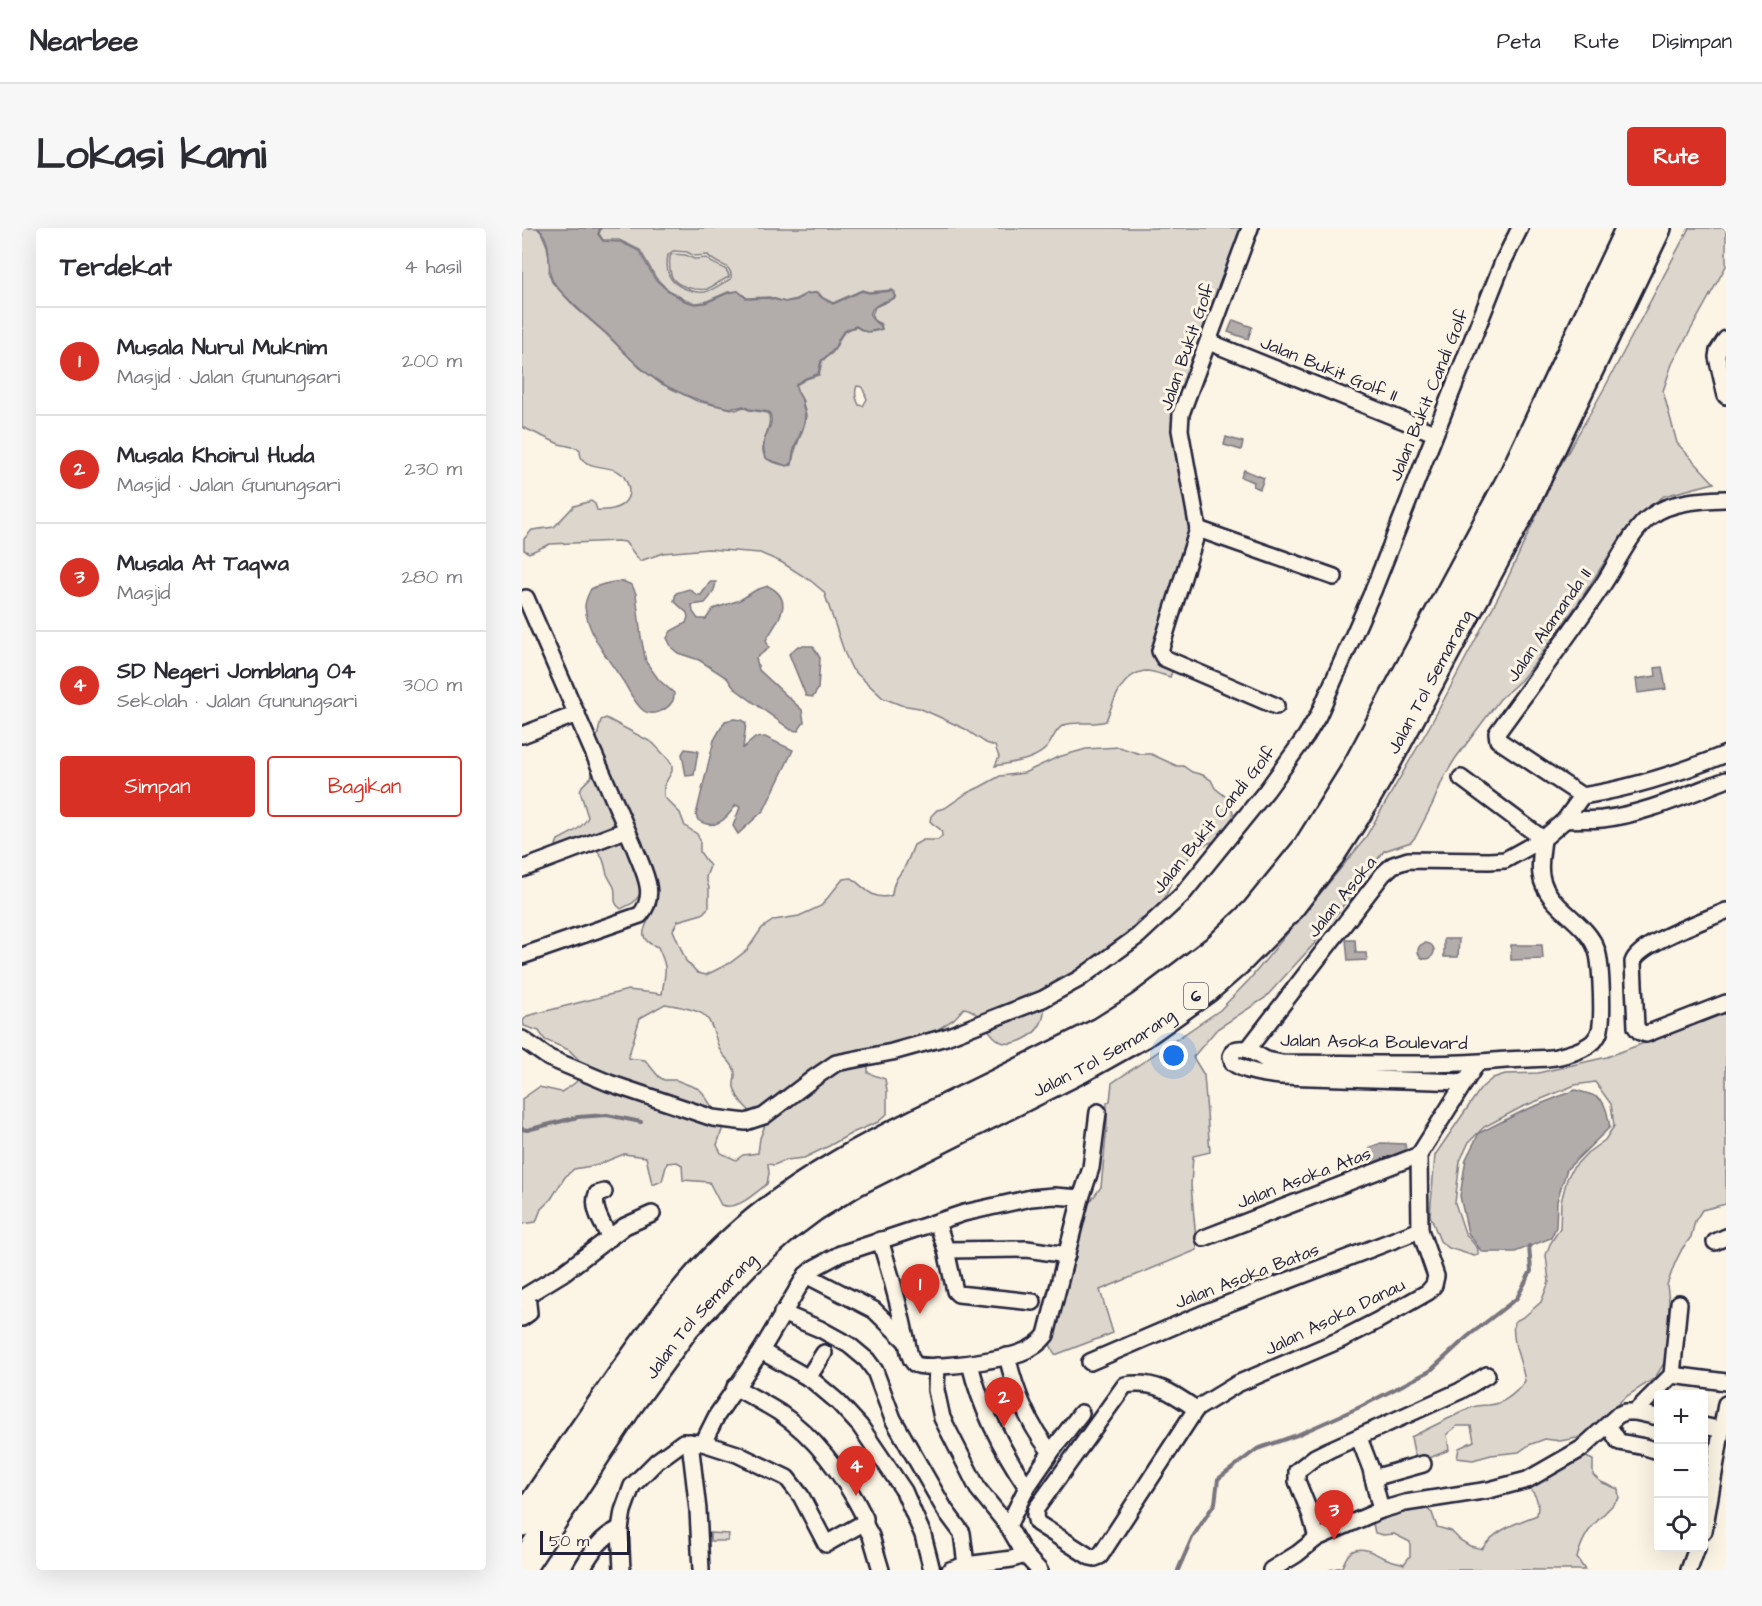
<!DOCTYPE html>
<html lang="id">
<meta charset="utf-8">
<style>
:root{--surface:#fff;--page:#f7f7f7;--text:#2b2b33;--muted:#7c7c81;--line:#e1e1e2;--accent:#d93025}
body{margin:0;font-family:"Architects Daughter",sans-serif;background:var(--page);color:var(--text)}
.controls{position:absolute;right:18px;bottom:18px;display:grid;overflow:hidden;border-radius:6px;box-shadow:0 6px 24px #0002}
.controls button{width:54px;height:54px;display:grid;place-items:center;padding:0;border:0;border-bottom:2px solid var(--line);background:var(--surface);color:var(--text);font:30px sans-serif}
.scale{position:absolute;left:18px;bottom:15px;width:90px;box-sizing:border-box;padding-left:6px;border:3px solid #22223b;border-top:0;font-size:16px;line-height:21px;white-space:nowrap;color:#22223b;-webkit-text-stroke:4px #fcf5e5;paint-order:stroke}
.you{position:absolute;left:652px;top:828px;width:21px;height:21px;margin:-15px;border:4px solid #fff;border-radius:50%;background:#1a73e8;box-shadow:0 0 0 9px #1a73e833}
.badge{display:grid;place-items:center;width:39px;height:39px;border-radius:50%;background:var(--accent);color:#fff;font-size:20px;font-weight:700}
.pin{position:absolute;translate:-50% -50px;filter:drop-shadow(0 2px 3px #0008)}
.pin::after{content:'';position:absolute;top:32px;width:21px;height:18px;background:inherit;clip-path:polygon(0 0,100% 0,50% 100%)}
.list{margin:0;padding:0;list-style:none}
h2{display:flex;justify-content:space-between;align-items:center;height:78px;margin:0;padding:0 24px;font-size:26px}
h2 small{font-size:20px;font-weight:400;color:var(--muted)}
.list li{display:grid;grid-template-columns:39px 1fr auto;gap:18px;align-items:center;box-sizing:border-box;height:108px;padding:0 24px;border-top:2px solid var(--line)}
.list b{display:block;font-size:22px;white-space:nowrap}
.list p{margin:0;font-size:20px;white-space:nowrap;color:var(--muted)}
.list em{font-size:20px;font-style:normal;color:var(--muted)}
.actions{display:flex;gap:12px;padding:18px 24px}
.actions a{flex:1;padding:14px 0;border:2px solid var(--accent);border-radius:6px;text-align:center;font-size:21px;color:var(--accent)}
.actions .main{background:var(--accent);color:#fff}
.icon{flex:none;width:33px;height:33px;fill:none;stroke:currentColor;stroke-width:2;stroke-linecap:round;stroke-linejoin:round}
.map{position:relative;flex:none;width:1204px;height:1342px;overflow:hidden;border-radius:6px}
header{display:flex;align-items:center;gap:36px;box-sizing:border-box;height:84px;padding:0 30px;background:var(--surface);border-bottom:2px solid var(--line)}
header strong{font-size:28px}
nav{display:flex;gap:33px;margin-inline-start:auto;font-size:21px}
.intro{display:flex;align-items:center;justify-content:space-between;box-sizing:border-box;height:144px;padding:0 36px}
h1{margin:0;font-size:42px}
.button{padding:15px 27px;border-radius:6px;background:var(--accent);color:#fff;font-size:21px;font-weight:700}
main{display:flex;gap:36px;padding:0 36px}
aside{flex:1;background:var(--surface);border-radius:6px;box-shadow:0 6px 24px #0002}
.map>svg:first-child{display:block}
</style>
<header>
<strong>Nearbee</strong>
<nav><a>Peta</a><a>Rute</a><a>Disimpan</a></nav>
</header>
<div class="intro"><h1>Lokasi kami</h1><a class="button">Rute</a></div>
<main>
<aside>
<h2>Terdekat<small>4 hasil</small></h2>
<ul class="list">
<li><span class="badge">1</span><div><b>Musala Nurul Muknim</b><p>Masjid · Jalan Gunungsari</p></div><em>200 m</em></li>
<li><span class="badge">2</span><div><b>Musala Khoirul Huda</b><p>Masjid · Jalan Gunungsari</p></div><em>230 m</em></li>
<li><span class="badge">3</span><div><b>Musala At Taqwa</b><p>Masjid</p></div><em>280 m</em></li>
<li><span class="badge">4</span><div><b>SD Negeri Jomblang 04</b><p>Sekolah · Jalan Gunungsari</p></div><em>300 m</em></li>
</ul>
<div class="actions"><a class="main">Simpan</a><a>Bagikan</a></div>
</aside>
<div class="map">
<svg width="1204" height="1342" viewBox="0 0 1204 1342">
<rect width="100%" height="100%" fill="#fcf5e5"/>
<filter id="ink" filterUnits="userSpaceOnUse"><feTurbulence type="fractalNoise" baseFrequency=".0167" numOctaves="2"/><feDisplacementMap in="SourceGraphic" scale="12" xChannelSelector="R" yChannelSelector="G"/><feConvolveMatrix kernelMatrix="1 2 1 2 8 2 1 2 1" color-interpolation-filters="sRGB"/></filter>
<g filter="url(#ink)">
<!-- green -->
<g fill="#dcd6cc" stroke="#7f7c84" stroke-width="1.5" fill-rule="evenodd">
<path d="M0 0H15L19 4 25 18 28 36 27 46 30 54 54 80 84 106 118 140 138 155 175 173 214 182 221 179 227 182 246 185C254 199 227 226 251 234 258 236 263 239 270 237 271 232 271 227 273 223 276 211 284 199 284 187 283 181 281 179 281 173L275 163 274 157 284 151 297 147 300 133C303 130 308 127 311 124 319 113 315 104 334 99 343 105 350 105 360 101L359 96 351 92 350 87 353 79 373 70V64L370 62 347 64 340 62 311 75 301 70 296 64 284 66 274 71 263 74 247 69 225 70 216 63 206 64 183 74 173 75 163 72 145 61 134 50 118 22 97 12H81L77 6 79 0H724L660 173 672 300 634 423 648 438 650 444 648 449C641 447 631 443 624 443 600 445 591 474 584 493 569 498 556 492 542 497 533 501 531 512 525 519 513 533 490 534 473 538L477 529 473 518 464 515 443 501 415 488 397 480 379 477 361 470 330 441 323 426 302 364 289 353 259 334 238 325 186 321 141 325 118 333 103 314 96 313 28 316 7 325 2 322V311L10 302 32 299 52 278 69 273 73 276 75 282C97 284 116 272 102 249 93 233 57 246 58 222L55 220 37 216 0 199ZM151 23 165 24 172 28 186 27C194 39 211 34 209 51 201 54 192 62 183 64 177 65 170 63 164 61 147 55 143 44 146 27ZM335 158 340 159 345 171 341 178 337 177C334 171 332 164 335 158Z"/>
<path d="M1167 0H1204V38L1150 136 1141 163 1155 215 1192 255 1142 268 1114 289 1100 307 1057 374 1013 435 999 452 978 471 933 531 921 551 911 575 894 608 889 614 862 623 792 716 743 770 695 801 671 829 682 847 688 924 671 928 669 957 675 1022 578 1062 591 1105 533 1127 528 1116 555 1006 565 978 579 959 585 898V875L588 873 590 855 698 782 728 751 842 612 910 494 984 354 1034 245 1083 159Z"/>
<path d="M151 26 164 27 172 31 185 30C192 40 206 36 207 49 200 52 192 58 185 61 176 63 158 59 152 52 147 47 147 34 148 28Z"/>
<path d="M84 490 131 515 147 532 150 537V543L142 558V569L158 585 163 598 175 606 178 612V624L188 638 184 649 187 660V679L180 686 156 693 151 702 164 733 176 745 184 747 208 735 225 722 240 700 252 692 277 688 299 678 321 651 330 650C342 660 353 674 370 667 370 656 376 648 382 640 386 633 389 624 392 617L401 612H416L420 608C420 598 413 600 408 593L409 588 415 582 423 580 445 565 458 559 478 548 502 545 536 529 564 521 597 519 618 526H629L655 538H661L670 544 681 547 689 552 693 560 704 569 711 584 712 595 694 613 684 616 668 628 651 650 641 675 627 689 616 692 602 714 591 716 588 722 550 749H538L530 758 517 763C518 769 522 775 522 781 523 792 515 804 506 809 465 833 468 783 442 780L432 791 412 804 354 820 346 834V845L363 851 365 862V886L356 894 330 905 307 918 282 930 264 932 252 937 246 936 247 945 245 956C233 965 216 983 199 977L187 954 161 952 160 937 155 934 145 935 140 953 133 956H130L124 929 102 926 75 937 52 941 43 949 29 971 19 981 14 994 1 996 0 995V871L17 859 39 864C55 855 60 852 59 834L47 822 23 812 17 803 2 798 1 793 5 788 106 762 140 766C143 742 147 743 136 719 100 708 145 681 131 667 128 665 125 664 122 662L111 675 99 681C89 674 95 668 92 659 90 655 87 651 85 646 82 636 82 627 72 621L37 622 34 617 36 612C47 606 60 601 66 589L58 563 60 558 69 549 71 543V512L75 509 79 492ZM143 776C154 778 176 781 183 788 192 796 193 812 198 822 201 829 209 833 212 841 215 848 211 852 212 859 215 874 231 886 242 895V900L238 910 236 925 221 927 214 932 199 925 195 917 201 899 195 882 190 879 181 865 177 861 154 852H142L137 849 123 832 106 830 118 790Z"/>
<path d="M1204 784V976L1180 982 1173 993 1169 1009 1160 1021 1153 1035 1145 1057 1147 1073V1120L1141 1137 1133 1150 1102 1170 1066 1205 1055 1210 1038 1213 1023 1211 1007 1217 997 1224 969 1227 951 1232 935 1230 937 1220 952 1213 949 1198H935L925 1206 927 1222 900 1233H896L892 1224 889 1209 948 1180C955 1177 960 1177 967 1177 983 1176 994 1165 1003 1153 1000 1134 989 1114 992 1094L1003 1088 1019 1074 1027 1054 1024 1027 1028 1016 1038 1000 1039 974 1045 951 1050 941 1065 925 1083 912 1092 898 1089 876 1073 854 1053 857 998 880 962 899 947 914 938 933 933 975 943 1005 956 1021V1027L952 1028 927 1020 918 1013 908 987 913 927 959 860 971 850 983 846 1016 845 1085 829Z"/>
<path d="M1064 1229 1071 1232V1247L1079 1254 1096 1261 1097 1270C1077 1293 1063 1299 1055 1330L1063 1342H807L820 1339C823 1333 825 1325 831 1323 842 1317 854 1327 863 1330 869 1333 876 1334 882 1336L888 1328V1314L872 1306 861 1307 853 1305 850 1291 902 1278 910 1285 915 1299 929 1303 938 1312 948 1318 960 1321C972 1302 995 1295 1015 1287 1018 1271 1013 1267 1004 1255L1025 1250Z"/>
<path d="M188 1305 207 1306 206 1313H188Z"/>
</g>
<!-- water -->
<g fill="#b2adab" stroke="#78757e" stroke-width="1.5">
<path d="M16 0H78L76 6 81 13 99 14 117 23 133 51 145 62 163 73 173 76 183 75 206 65 216 63 225 71 246 70 263 74 275 72 284 66 295 65 300 70 311 76 340 63 347 65 370 63 373 69C367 73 359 74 354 78 344 85 350 93 358 97L360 101 344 104 334 98C320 102 318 107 313 119 310 125 304 128 299 133L296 146 284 150 274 156C273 165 279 166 280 173 281 176 281 179 282 182 286 194 275 211 272 222 270 227 271 231 269 236L265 238 245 231C243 227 241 221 242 217 242 204 254 196 247 184L227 181 221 178C211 182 202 179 191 176 164 169 138 157 118 139 106 129 96 117 85 106 67 90 47 75 32 55 22 42 34 17 16 0Z"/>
<path d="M711 92 730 99 726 111 706 104Z"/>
<path d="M704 209 721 214 719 222 702 217Z"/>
<path d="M722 242 742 250 738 261 731 258 732 254 719 249Z"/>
<path d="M100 353 110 357 114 366 119 409 124 434 137 452 152 465C152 468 152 472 150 474 145 482 130 489 122 483 114 477 108 465 103 456 88 433 66 408 63 379 63 372 66 367 69 361 78 356 90 354 100 353Z"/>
<path d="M188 354H194C193 363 189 369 183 375L170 377 171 384 176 391H184L191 381 218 372 234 362 246 358C274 372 256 392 244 412L247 420 234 430 237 442 280 482 282 494 276 503 269 502 212 460 205 450 177 432 156 425 150 420 145 410 149 403 164 395 166 389 165 385 152 373 154 365 167 361 175 367H179Z"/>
<path d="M276 418H291L298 430 296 461 291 469 284 468 267 426Z"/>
<path d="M1140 439 1144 461 1116 465 1114 451 1134 448 1133 440Z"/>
<path d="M212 491 219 492 224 495 221 520 233 510 243 509 271 522 242 582 216 606 211 598 218 579 214 577C205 590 193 604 176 592L174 587 192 512 203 493Z"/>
<path d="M163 521 176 523 172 547 164 548 160 526Z"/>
<path d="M922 711H937L936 729H922Z"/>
<path d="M824 712H833L834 725H844L845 732 826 733Z"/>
<circle cx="904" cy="723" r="8"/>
<path d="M989 717H1020L1021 731 989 732Z"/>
<path d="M1053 862C1082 870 1082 869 1088 899L1045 941 1035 973 1034 999 1029 1010 993 1024H960L946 1005 938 968 944 931 957 905 1001 883Z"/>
<path d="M859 915 883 916 884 922 845 937 843 928 849 919Z"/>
</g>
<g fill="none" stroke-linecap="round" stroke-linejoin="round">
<!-- stream -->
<g stroke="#78757e" stroke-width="4">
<path d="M0 901 5 902 56 889 85 887 119 894"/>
<path d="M656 1342 670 1310 693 1275 696 1251 735 1221 775 1207 838 1179 908 1143 945 1109 995 1070 1009 1043 1007 1018"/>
</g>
<!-- minor casing -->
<g stroke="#22223b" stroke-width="20">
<g id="minor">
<path d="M728 0 659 186 658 202 676 301 638 423 642 430 754 478"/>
<path d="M1204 111 1196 123 1195 129 1204 168"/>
<path d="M687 114 912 205"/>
<path d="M676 301 812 349"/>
<path d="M0 507 55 486"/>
<path d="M1060 568 976 512 975 505C1011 455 1048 406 1082 355 1094 337 1111 300 1129 288 1149 273 1180 272 1204 271"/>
<path d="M1060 568C1111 560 1155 546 1204 526"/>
<path d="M1043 592C1055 591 1068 592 1080 591 1123 586 1164 567 1204 552"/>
<path d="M0 641 104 602"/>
<path d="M1204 683C1184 692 1117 715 1111 734L1114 799 1118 804 1124 806 1204 775"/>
<path d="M0 728 118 687C137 666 120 641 112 618L4 370"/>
<path d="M0 811 27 830 87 855 191 890 224 894 242 888 292 850 314 835 370 824 424 809 521 771 557 751 616 708 660 667 745 562 784 508 796 488 851 363 981 34 998 0"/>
<path d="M726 821 861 646 871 637 886 632 967 633 983 632 1021 611 939 550"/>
<path d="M943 854 758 848C742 846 724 844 711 835L709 828 712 822C725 817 733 827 745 832 750 833 755 834 760 835 835 835 910 839 984 832 1001 830 1018 832 1034 829 1047 826 1063 822 1072 813 1074 810 1076 808 1077 805 1082 794 1079 735 1075 723 1065 692 1024 680 1019 647 1017 636 1020 622 1021 611L1043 592 1060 568"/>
<path d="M82 964 75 966C69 980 82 998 88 1010"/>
<path d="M415 994 424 1022 433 1063 436 1066 511 1074"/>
<path d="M682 1010 897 927"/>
<path d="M358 1012C368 1044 377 1077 384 1110 386 1118 387 1131 393 1136 401 1142 451 1135 462 1133 484 1129 510 1126 524 1107L559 970"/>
<path d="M1193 1014 1204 1009"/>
<path d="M424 1022 505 1021 545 1027"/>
<path d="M284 1047 352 1082 385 1114"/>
<path d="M260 1085 298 1101 327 1117 345 1132 353 1143 371 1191 423 1282 440 1305 444 1337"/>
<path d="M0 1090 7 1085 5 1067 41 1045 103 998 130 986"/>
<path d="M239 1123 290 1152 316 1174 338 1198 382 1263 401 1307 410 1342"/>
<path d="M485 1128C493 1162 506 1197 529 1224"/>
<path d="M568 1134 687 1083 898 1002"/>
<path d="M448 1136C459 1180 479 1221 505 1259"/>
<path d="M415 1138 414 1162 420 1190 456 1261 486 1298"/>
<path d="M1150 1147 1157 1075"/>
<path d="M286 1150 302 1125"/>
<path d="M674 1181C651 1165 633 1152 603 1157L514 1281 513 1288 515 1295 568 1329 573 1330 578 1328 674 1181 715 1156 818 1112 855 1093 906 1064 912 1057 914 1048 898 1002 897 927 955 835"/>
<path d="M1113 1184 1136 1189"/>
<path d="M1086 1197 1097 1214 1123 1219 1136 1223"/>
<path d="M1182 1198 1200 1202"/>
<path d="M837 1210 849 1241 851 1250"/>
<path d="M168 1214 176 1282 179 1342"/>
<path d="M181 1215 195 1187 239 1123 278 1057 284 1047 292 1040 318 1026 442 985 509 970 532 968 559 970 569 940 576 884"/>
<path d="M859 1282 851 1250 901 1236"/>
<path d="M342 1295 349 1308 359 1342"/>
<path d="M1182 1303 1204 1176"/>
<path d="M795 1310 789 1288 775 1253V1243L793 1229 807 1222 938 1163 965 1147"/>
<path d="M59 1342C69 1325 79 1308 98 1301"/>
<path d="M100 1342 98 1301 101 1283 110 1258 135 1233 161 1214 181 1215 215 1226 265 1250 279 1268 304 1316 343 1294V1290C323 1250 296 1211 258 1185 244 1176 228 1168 213 1159"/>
<path d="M428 1342 444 1337 490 1331 503 1327"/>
<path d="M517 1342 503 1327 486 1298 505 1259 529 1224 559 1185"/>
<path d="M749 1342 775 1326 795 1310 859 1282 883 1275 967 1262 1005 1252 1059 1221 1096 1187 1103 1184H1113L1150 1147 1204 1154"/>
<path d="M1167 1342 1175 1320"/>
</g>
</g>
<!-- motorway casing -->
<g stroke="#22223b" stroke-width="32">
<g id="motorway">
<path d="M0 1294C32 1244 66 1196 100 1147 134 1099 169 1050 213 1011 278 952 355 914 433 876 482 852 531 828 580 803L618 779 693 722 733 684 785 620 831 546 992 246 1108 0"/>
<path id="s1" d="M0 1339 108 1175 164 1098 225 1034 264 1000 292 979 333 954 558 841 622 805 684 761 716 733 765 683 809 626 836 584 861 541 1000 281 1135 0"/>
</g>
</g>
<!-- minor -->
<use href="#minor" stroke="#fcf5e5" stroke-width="15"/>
<!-- motorway -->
<use href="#motorway" stroke="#fcf5e5" stroke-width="27"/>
</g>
</g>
<g text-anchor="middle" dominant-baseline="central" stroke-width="6" stroke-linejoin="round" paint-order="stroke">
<!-- shield labels -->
<rect fill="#fcf5e5" stroke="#63616e" stroke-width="1.5" x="662" y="755" width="24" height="26" rx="4.5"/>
<g font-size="16" font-weight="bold" fill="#22223b">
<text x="674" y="768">6</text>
</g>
<!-- street labels -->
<g font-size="18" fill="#22223b" stroke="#fcf5e5">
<text transform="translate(665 119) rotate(-71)">Jalan Bukit Golf</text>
<text transform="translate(807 141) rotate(22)">Jalan Bukit Golf II</text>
<text transform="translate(907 167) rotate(-68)">Jalan Bukit Candi Golf</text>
<text transform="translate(1027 397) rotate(-55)">Jalan Alamanda II</text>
<text stroke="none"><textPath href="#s1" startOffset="1299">Jalan Tol Semarang</textPath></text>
<text transform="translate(692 592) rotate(-51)">Jalan Bukit Candi Golf</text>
<text transform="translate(820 669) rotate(-51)">Jalan Asoka</text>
<text transform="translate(852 814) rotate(1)">Jalan Asoka Boulevard</text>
<text stroke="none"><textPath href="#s1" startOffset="795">Jalan Tol Semarang</textPath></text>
<text transform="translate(782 950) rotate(-21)">Jalan Asoka Atas</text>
<text transform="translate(725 1048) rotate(-21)">Jalan Asoka Batas</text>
<text stroke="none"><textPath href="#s1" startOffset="309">Jalan Tol Semarang</textPath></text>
<text transform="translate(813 1089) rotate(-26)">Jalan Asoka Danau</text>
</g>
</g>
</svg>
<div class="controls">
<button>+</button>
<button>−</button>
<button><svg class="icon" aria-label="locate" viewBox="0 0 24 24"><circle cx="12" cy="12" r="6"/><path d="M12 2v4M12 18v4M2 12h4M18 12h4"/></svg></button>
</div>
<div class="scale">50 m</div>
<div class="you"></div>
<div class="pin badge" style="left:398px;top:1086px">1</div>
<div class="pin badge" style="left:482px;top:1199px">2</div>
<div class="pin badge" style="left:812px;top:1312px">3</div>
<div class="pin badge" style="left:334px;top:1268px">4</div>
</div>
</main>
